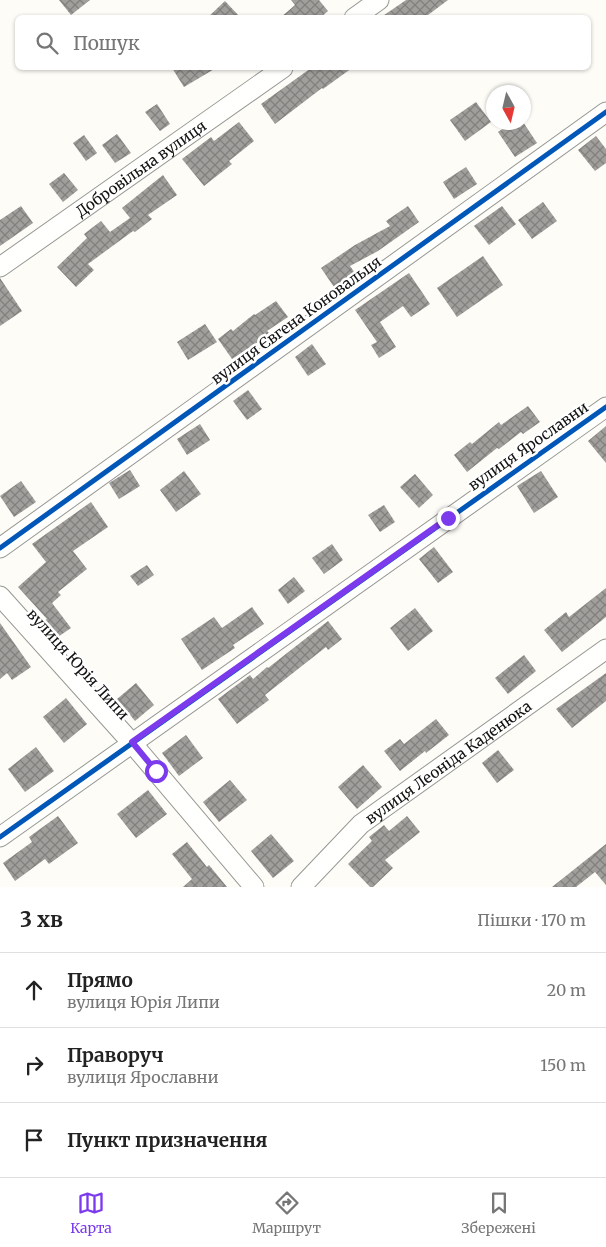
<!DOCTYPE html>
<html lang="uk">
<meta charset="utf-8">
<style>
:root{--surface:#fff;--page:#f2f2f2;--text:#222;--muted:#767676;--line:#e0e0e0;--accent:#7c3aed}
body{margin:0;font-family:Merriweather,serif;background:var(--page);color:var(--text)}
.compass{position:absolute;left:486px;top:85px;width:45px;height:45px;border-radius:50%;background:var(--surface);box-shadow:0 1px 4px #0004;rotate:172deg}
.stop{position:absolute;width:15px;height:15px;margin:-11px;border:4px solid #7c3aed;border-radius:50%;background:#fff}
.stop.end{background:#7c3aed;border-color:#fff;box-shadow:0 1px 5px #0008}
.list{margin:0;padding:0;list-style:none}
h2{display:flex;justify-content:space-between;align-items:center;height:65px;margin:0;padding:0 20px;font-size:21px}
h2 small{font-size:16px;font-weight:400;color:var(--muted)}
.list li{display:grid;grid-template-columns:32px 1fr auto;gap:15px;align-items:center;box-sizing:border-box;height:75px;padding:0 20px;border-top:1px solid var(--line)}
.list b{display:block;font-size:19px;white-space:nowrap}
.list p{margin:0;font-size:16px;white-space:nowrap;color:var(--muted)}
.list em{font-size:16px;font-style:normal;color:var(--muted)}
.icon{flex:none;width:28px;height:28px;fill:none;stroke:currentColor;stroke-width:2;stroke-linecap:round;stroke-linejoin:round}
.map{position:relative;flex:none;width:606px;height:887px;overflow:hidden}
.search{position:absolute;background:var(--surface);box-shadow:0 1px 4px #0004;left:15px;right:15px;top:15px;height:55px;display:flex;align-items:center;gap:12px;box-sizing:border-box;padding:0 18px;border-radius:8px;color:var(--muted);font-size:19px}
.sheet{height:290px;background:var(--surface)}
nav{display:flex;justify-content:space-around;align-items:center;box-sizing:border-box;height:70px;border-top:1px solid var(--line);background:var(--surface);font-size:14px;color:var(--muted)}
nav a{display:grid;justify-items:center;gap:2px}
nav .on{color:var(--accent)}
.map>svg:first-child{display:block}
</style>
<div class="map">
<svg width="606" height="887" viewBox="0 0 606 887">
<defs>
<pattern id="building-cross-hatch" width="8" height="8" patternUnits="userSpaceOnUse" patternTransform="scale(1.25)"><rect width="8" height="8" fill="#a19f9c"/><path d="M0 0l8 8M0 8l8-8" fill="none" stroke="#82807e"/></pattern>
</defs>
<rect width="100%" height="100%" fill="#fdfcf7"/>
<!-- building -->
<g fill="url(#building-cross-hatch)">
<path d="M59 0H90L71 15Z"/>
<path d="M291 0H319L328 11 320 18H280L295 5Z"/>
<path d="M406 0H448L424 18H380Z"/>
<path d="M225 1 241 18H207Z"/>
<path d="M172 68H216L184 87Z"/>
<path d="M311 68H352L323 89 322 88 275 124 261 104Z"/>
<path d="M476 102 491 122 465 141 450 120Z"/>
<path d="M157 104 170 124 160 131 145 112Z"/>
<path d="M239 122 254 141 229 161 232 164 204 186 182 159 211 137 214 141Z"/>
<path d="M513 122H523L537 143 515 157 498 132Z"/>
<path d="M117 134 131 153 115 163 102 145Z"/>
<path d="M84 135 97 153 86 161 73 143Z"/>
<path d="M596 136 606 149V163L595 171 578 150Z"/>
<path d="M466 167 477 184 454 199 443 182Z"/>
<path d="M64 173 78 190 63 202 49 184Z"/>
<path d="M163 175 177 195 148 215 152 219 135 232 133 231 88 264 94 270 76 287 57 267 87 238 84 234 101 221 110 232 130 218 122 208Z"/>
<path d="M543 202 557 221 532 239 518 220Z"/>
<path d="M21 206 33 223 0 246V220Z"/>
<path d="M408 206 419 222 378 251 350 266 355 273 334 287 321 268 355 245 390 226 386 221Z"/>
<path d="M502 206 516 224 489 245 474 226Z"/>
<path d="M483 256 503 285 457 317 437 288Z"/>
<path d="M409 273 430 304 411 317 403 306 380 322 396 347 379 358 371 345 377 342 355 310Z"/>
<path d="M0 278 22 311 0 326Z"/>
<path d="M276 301 288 317 267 331 269 333 254 345 232 359 218 339 231 329 233 331 254 314 255 315Z"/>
<path d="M205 324 217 342 188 360 177 342Z"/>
<path d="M312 344 326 364 308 376 295 357Z"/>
<path d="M248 390 262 409 247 420 233 401Z"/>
<path d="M528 406 540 422 523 434 521 432 499 449 497 448 467 472 454 455 470 442 472 444 499 422 501 425Z"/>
<path d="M200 424 210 440 187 455 177 439Z"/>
<path d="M606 426V463L588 441Z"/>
<path d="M130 470 140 486 119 499 109 483Z"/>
<path d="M184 471 201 494 176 512 160 490Z"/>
<path d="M541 471 558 497 534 513 517 486Z"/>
<path d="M415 474 433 495 419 508 400 487Z"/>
<path d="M21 481 36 502 14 517 0 496Z"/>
<path d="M91 502 108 527 73 551 87 569 58 592 61 595 52 603 71 628 55 639 42 622 47 619 18 587 46 562 32 544Z"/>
<path d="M384 505 395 522 380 532 368 515Z"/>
<path d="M332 544 343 560 324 574 312 558Z"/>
<path d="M434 547 453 572 438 583 419 559Z"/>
<path d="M147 565 154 575 138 586 130 576Z"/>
<path d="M294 577 305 591 288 604 278 590Z"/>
<path d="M606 588V617L562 652 544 630 566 612 569 617Z"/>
<path d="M252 607 264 624 233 645 235 648 202 670 181 639 214 617 222 628Z"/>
<path d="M415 608 433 631 408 651 390 628Z"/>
<path d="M328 621 342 639 328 650 326 647 265 695 269 700 237 724 218 699 250 675 253 679 267 667 268 668Z"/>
<path d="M0 623 31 667 12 680 7 673 0 679Z"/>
<path d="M524 655 536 671 508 694 495 678Z"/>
<path d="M606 673V701L572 728 556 709Z"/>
<path d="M136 683 154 705 135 721 117 699Z"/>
<path d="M66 698 87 724 64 743 43 717Z"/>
<path d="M436 719 449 735 426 753 425 751 400 771 384 751 400 739 404 744Z"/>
<path d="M186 735 203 758 179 776 162 753Z"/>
<path d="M36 747 54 771 25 792 8 769Z"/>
<path d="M498 750 514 770 497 783 482 763Z"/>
<path d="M363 765 382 787 357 809 338 787Z"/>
<path d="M230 780 247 800 219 822 203 802Z"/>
<path d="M148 790 167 814 136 838 117 814Z"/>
<path d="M58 816 78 843 49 864 45 859 15 881 3 863 32 842 29 837Z"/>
<path d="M407 816 420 832 385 860 393 868 373 887H370L348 864 372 841 369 837 384 825 389 831Z"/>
<path d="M271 834 294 861 273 878 251 851Z"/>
<path d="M187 842 207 867 209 865 227 887H183L192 879 172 854Z"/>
<path d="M606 844V885L595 872 576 887H552Z"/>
</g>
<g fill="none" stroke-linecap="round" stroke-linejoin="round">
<!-- street casing -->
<g stroke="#979795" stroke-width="21">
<g id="street">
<path d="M354 18 379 0"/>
<path id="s1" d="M0 267 283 68"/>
<path d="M0 548 606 112"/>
<path d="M0 596 131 742 254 887"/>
<path d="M0 837 606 407"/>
<path id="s2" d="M301 887 361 824 606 649"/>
</g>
</g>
<!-- street -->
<use href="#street" stroke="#fffffe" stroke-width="19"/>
<!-- cycleway casing -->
<g stroke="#fff" stroke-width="8">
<g id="cycleway">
<path d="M0 548 606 112"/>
<path d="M0 837 606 407"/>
</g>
</g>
<!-- cycleway -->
<use href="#cycleway" stroke="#0057b8" stroke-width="5"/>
</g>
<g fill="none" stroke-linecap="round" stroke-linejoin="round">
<!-- route -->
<path stroke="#7c3aed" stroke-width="6" d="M156 771 132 742 448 518"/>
</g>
<g text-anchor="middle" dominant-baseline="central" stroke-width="5" stroke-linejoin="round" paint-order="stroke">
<!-- street labels -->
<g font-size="15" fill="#111" stroke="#fff">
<text stroke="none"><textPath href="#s1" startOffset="172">Добровільна вулиця</textPath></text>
<text transform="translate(296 320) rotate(-36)">вулиця Євгена Коновальця</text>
<text transform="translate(528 446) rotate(-35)">вулиця Ярославни</text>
<text transform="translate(78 664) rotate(48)">вулиця Юрія Липи</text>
<text stroke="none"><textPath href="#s2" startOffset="194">вулиця Леоніда Каденюка</textPath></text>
</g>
</g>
</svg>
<svg class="compass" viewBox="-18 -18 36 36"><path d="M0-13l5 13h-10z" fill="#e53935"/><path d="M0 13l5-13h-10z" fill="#767676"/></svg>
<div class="stop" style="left:156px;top:771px"></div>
<div class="stop end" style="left:448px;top:518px"></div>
<div class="search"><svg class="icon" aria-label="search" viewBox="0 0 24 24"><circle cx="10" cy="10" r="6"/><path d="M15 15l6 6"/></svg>Пошук</div>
</div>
<section class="sheet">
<h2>3 хв<small>Пішки · 170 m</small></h2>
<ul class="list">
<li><svg class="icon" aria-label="ahead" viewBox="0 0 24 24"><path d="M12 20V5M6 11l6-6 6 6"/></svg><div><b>Прямо</b><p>вулиця Юрія Липи</p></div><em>20 m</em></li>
<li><svg class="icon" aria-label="right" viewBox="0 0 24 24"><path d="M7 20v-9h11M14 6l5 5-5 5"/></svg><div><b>Праворуч</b><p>вулиця Ярославни</p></div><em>150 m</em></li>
<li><svg class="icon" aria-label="arrive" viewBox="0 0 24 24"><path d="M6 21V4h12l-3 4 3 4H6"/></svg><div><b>Пункт призначення</b></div></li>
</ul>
</section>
<nav>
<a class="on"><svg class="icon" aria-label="map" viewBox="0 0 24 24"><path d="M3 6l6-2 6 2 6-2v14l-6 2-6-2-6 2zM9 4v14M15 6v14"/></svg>Карта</a>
<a><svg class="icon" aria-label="directions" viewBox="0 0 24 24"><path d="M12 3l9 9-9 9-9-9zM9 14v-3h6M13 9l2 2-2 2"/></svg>Маршрут</a>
<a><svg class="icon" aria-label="saved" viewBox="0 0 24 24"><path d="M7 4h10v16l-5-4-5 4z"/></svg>Збережені</a>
</nav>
